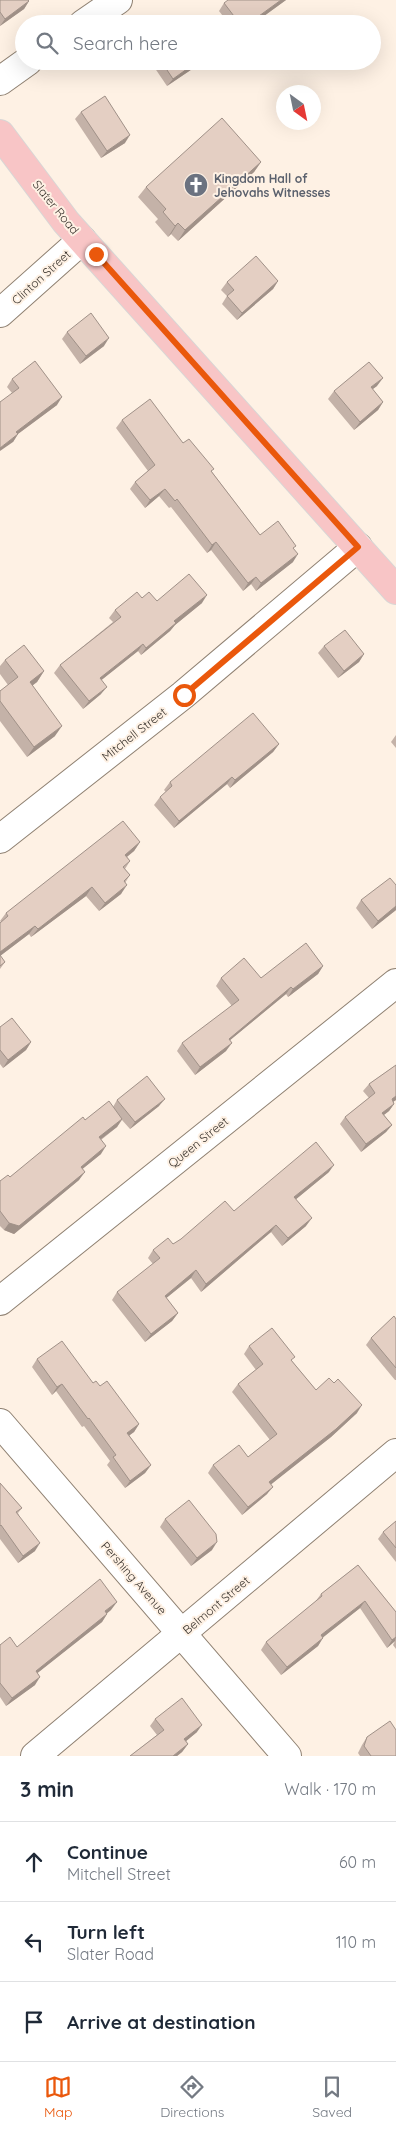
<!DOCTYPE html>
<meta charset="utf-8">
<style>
:root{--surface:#fff;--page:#f6f6f7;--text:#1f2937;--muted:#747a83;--line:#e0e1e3;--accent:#ea580c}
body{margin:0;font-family:Quicksand,sans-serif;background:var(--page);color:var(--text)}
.compass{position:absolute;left:276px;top:85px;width:45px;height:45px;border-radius:50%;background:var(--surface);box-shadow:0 5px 20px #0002;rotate:147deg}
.stop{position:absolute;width:15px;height:15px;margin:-11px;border:4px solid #ea580c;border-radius:50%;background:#fff}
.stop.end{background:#ea580c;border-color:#fff;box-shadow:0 1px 5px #0008}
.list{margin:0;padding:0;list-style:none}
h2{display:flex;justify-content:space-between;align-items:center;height:65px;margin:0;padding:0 20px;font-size:21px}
h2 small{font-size:16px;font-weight:400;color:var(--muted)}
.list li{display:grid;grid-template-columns:32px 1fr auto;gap:15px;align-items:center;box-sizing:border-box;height:80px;padding:0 20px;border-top:1px solid var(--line)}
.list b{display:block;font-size:19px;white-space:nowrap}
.list p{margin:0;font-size:16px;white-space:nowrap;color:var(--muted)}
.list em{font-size:16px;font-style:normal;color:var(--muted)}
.icon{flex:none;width:28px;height:28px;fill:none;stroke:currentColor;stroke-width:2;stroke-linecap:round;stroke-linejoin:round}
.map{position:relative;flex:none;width:396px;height:1756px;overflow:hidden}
.search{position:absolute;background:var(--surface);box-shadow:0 5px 20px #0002;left:15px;right:15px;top:15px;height:55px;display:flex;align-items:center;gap:12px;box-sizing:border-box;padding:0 18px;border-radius:28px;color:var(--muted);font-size:19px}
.sheet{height:305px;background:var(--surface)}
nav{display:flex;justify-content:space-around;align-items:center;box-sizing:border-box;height:70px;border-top:1px solid var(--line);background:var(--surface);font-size:14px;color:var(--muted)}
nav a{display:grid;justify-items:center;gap:2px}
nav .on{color:var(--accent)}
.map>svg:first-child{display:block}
</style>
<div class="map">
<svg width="396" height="1756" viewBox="0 0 396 1756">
<rect width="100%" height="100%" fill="#fef1e4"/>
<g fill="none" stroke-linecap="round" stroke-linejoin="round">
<!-- minor casing -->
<g stroke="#8f8172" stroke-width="30">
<g id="minor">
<path d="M83 24 118 0"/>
<path d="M0 81 28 61"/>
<path d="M0 313 82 240"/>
<path d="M0 839 183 695 358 547"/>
<path d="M0 1301 396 983"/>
<path d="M0 1423 287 1756"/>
<path d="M35 1756 396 1453"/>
</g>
</g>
<!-- major casing -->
<g stroke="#d8d6d5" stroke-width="30">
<path id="major" d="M0 134 66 222 396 590"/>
</g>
<!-- minor -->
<use href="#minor" stroke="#fff" stroke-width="28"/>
<!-- major -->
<use href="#major" stroke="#f8c5c6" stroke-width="28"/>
</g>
<!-- wall -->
<g fill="#c4b2a8">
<path d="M0 0 29 1 24 9 0 26Z"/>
<path d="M286 0 253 24H229L219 11 224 3Z"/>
<path d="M150 61H204L167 86Z"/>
<path d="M81 112 125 143 101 158 75 119Z"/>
<path d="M261 162 254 172 178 241 171 234 168 237 155 222 158 219 138 197 146 187Z"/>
<path d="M278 281 273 289 237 320 222 304 227 296 221 290 227 282Z"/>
<path d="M67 332 104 346 80 364 62 339Z"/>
<path d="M12 379 57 405 18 434 13 442 12 393 7 387Z"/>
<path d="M377 386 372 389 383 402 378 410 354 430 328 399 334 391Z"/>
<path d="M122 420 183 443 212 472 260 535 294 549 293 562 256 591 251 584 243 591 211 550 207 553 171 507 169 508 159 496 145 508 130 489 135 482 148 471 116 428Z"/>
<path d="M142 598 157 601 202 603 175 625 170 631 141 655 138 651 101 680V694L83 709 54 673 60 665 113 622 109 618 115 610Z"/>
<path d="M324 646 364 654 359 662 338 678 318 653Z"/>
<path d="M5 660 44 671 37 682 32 686 55 736 27 757 0 721V691L8 685 0 674V666Z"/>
<path d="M396 735V748L391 742Z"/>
<path d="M279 744 273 752 230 788 227 784 174 828 154 805 160 797 166 792 164 790 170 782Z"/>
<path d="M140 842 134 851 127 857 130 861 125 869 130 875 125 883 121 894 99 911 86 896 31 937 29 934 0 956 5 962 0 969V923L1 922 0 921 6 913Z"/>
<path d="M396 885V910L372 929 356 908 361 900Z"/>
<path d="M323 966 318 974 288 997 286 994 230 1040 226 1051 195 1075 177 1051 182 1043 232 1006 216 986 221 978H261Z"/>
<path d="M0 1027 31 1042 26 1050 3 1068 0 1064Z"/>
<path d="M396 1065V1100L393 1102 394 1104 389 1111 384 1115 392 1125 386 1132 361 1152 340 1124 345 1117 369 1098 363 1091 369 1084Z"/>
<path d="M117 1100 159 1106 130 1129 122 1120 117 1127 101 1140V1154L82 1169 79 1180 14 1234 4 1230 0 1226V1181L10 1177 85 1120 113 1107Z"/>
<path d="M329 1172 296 1199 306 1226 282 1246 271 1232 201 1292 191 1278 166 1298 178 1313 172 1321 145 1342 112 1300 117 1292 153 1264 148 1258 153 1250 173 1244 234 1211Z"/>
<path d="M396 1319V1380H395L366 1345 371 1338Z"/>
<path d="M249 1346 292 1361 316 1390 357 1413 331 1437 271 1484 267 1494 242 1515 208 1473 213 1465 248 1457 270 1440 232 1392 238 1384 256 1370 244 1354Z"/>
<path d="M37 1359 100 1386 139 1424 134 1432 129 1435 151 1465 145 1473 125 1488 107 1465 110 1461 84 1426 82 1427 56 1391 52 1395 32 1367Z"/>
<path d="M0 1483 22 1508 18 1513 35 1551 18 1563 0 1539Z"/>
<path d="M165 1519 212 1550 191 1566 160 1527Z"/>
<path d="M396 1521V1562L378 1539 383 1532Z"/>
<path d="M358 1565 396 1612V1649L393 1645 395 1641 387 1648 360 1608 323 1637 318 1646 281 1675 261 1650 266 1642 315 1602 321 1594Z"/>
<path d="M111 1610 107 1613V1614L102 1622 37 1673 35 1685 6 1706 0 1697V1645L17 1647Z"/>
<path d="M155 1719 197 1732 186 1741 188 1744 182 1752 177 1756H130L157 1735 150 1726Z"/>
<path d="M367 1737 396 1756H360L358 1753 362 1745Z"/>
</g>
<!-- shaded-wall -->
<g fill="#a09188">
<path d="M281 0H286L253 24H248Z"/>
<path d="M29 1 24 9 0 26 5 19Z"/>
<path d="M198 61H204L167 86 173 79Z"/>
<path d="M130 135 125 143 101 158 107 151Z"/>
<path d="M261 162 254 172 178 241 185 230Z"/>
<path d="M178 223 171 234 168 237 175 226Z"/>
<path d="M278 281 273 289 237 320 242 313Z"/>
<path d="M109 338 104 346 80 364 86 356Z"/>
<path d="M383 378 377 386 365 395 371 387Z"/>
<path d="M62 397 57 405 11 439 16 432Z"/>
<path d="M383 402 378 410 354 430 360 422Z"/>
<path d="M18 434 13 442 0 451V448Z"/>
<path d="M165 489 159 496 145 508 150 500Z"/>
<path d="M216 542 211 550 207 553 212 545Z"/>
<path d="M298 554 293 562 256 591 261 583Z"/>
<path d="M256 577 251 584 243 591 248 583Z"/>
<path d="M207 595 202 603 175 625 170 631 141 655 146 648 174 621Z"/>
<path d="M143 644 138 651 94 686 100 678Z"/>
<path d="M364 654 359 662 338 678 344 671Z"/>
<path d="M44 671 37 682 22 693 30 682Z"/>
<path d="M107 687 101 694 83 709 89 701Z"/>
<path d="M62 726 55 736 27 757 34 747Z"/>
<path d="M279 744 273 752 230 788 235 780Z"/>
<path d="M232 777 227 784 174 828 179 821Z"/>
<path d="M140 842 134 851 119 863 125 855Z"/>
<path d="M127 885 121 894 99 911 105 903Z"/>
<path d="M92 887 86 896 31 937 38 929Z"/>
<path d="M396 906V910L372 929 378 921Z"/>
<path d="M35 926 29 934 0 956V952Z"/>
<path d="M323 966 318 974 288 997 293 989Z"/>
<path d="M291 987 286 994 223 1046 229 1039Z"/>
<path d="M31 1042 26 1050 3 1068 8 1060Z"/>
<path d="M232 1043 226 1051 195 1075 200 1067Z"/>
<path d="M396 1096V1100L386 1106 392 1099Z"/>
<path d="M165 1099 159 1106 130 1129 135 1122Z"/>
<path d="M394 1104 389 1111 377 1120 382 1113Z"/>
<path d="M122 1119 117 1127 93 1145 99 1137Z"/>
<path d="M392 1125 386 1132 361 1152 366 1144Z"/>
<path d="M106 1146 101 1154 75 1175 81 1167Z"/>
<path d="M334 1165 329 1172 289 1205 294 1197Z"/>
<path d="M85 1172 79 1180 14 1234 4 1230 9 1223Z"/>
<path d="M312 1218 306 1226 282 1246 288 1238Z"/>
<path d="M276 1225 271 1232 201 1292 206 1284Z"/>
<path d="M196 1270 191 1278 159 1304 165 1296Z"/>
<path d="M178 1313 172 1321 145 1342 151 1334Z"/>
<path d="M62 1384 56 1391 52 1395 57 1387Z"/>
<path d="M362 1405 357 1413 331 1437 264 1490 269 1482Z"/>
<path d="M139 1424 134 1432 122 1441 127 1433Z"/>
<path d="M151 1465 145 1473 125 1488 130 1481Z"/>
<path d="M273 1487 267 1494 242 1515 248 1507Z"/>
<path d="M217 1542 212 1550 191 1566 197 1558Z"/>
<path d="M40 1543 35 1551 18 1563 23 1556Z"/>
<path d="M365 1601 360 1608 316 1643 321 1635Z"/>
<path d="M117 1602 111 1610 100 1619 105 1611Z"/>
<path d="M107 1614 102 1622 30 1679 36 1671Z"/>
<path d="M396 1637 395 1641 387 1648 392 1640Z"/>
<path d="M323 1638 318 1646 281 1675 287 1667Z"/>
<path d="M40 1677 35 1685 6 1706 12 1698Z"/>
<path d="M202 1725 197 1732 179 1747 184 1739Z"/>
<path d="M188 1744 182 1752 177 1756H173Z"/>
</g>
<!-- building -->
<g fill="#e4cfc3" stroke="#a09188">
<path d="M0 0H28L29 1 5 19 0 12Z"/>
<path d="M228 0H281L248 24H240L224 3Z"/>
<path d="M161 61H198L173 79Z"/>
<path d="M105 96 130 135 107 151 81 112Z"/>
<path d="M222 118 261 162 185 230 178 223 175 226 163 212 166 209 146 187Z"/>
<path d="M256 256 278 281 242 313 227 296 234 290 227 282Z"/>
<path d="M91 313 109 338 86 356 67 332Z"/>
<path d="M35 361 62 397 16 432 18 434 0 448V402L19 388 12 379Z"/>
<path d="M369 362 383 378 371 387 383 402 360 422 334 391Z"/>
<path d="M150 399 183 443 189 439 214 469 211 471 260 535 278 521 296 546 293 548 298 554 261 583 256 577 248 583 216 542 212 545 177 499 175 501 165 489 150 500 135 482 155 465 122 420Z"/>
<path d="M189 574 207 595 174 621 176 623 146 648 143 644 100 678 107 687 89 701 60 665 121 617 115 610 137 592 142 598 149 592 157 601Z"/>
<path d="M345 630 364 654 344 671 324 646Z"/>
<path d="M24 645 44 671 30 682 62 726 34 747 0 701V691L18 677 5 660Z"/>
<path d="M253 713 279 744 235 780 232 777 179 821 160 797 172 786 170 782Z"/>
<path d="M123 821 140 842 125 855 130 861 123 867 130 875 124 881 127 885 105 903 92 887 38 929 35 926 0 952V923L8 916 6 913Z"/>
<path d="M390 878 396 885V906L378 921 361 900Z"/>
<path d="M306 943 323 966 293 989 291 987 229 1039 232 1043 200 1067 182 1043 239 1000 221 978 244 958 261 978Z"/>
<path d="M0 955 5 962 0 966Z"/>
<path d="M12 1018 31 1042 8 1060 0 1050V1027Z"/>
<path d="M396 1065V1096L392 1099 394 1104 382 1113 392 1125 366 1144 345 1117 375 1093 369 1084Z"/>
<path d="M147 1076 165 1099 135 1122 117 1100Z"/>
<path d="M109 1101 122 1119 99 1137 106 1146 81 1167 85 1172 19 1226 9 1223 0 1211V1181L8 1175 10 1177 83 1117 85 1120Z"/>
<path d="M316 1142 334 1165 294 1197 312 1218 288 1238 276 1225 206 1284 196 1270 165 1296 178 1313 151 1334 117 1292 160 1258 153 1250 168 1238 173 1244 181 1239 225 1201 234 1211Z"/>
<path d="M394 1316 396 1319V1368L371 1338Z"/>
<path d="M272 1328 295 1357 291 1360 316 1390 329 1378 334 1383 338 1379 362 1405 336 1429 269 1482 273 1487 248 1507 213 1465 239 1445 248 1457 277 1434 238 1384 263 1364 249 1346Z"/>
<path d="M62 1341 93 1383 96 1381 100 1386 107 1381 139 1424 127 1433 151 1465 130 1481 113 1457 116 1455 89 1418 88 1419 62 1384 57 1387 37 1359Z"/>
<path d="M0 1483 22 1508 16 1512 40 1543 23 1556 1 1525 0 1526Z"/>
<path d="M189 1500 216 1534 217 1542 197 1558 165 1519Z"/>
<path d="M396 1521V1548L383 1532Z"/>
<path d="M358 1565 396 1612V1637L392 1640 365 1601 321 1635 323 1638 287 1667 266 1642 322 1596 321 1594Z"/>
<path d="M100 1579 117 1602 105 1611 107 1614 36 1671 40 1677 12 1698 0 1683V1645L10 1637 17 1647Z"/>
<path d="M182 1698 202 1725 184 1739 188 1744 173 1756H130L164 1730 155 1719Z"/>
<path d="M390 1721 396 1730V1756H371L364 1746 367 1737Z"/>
</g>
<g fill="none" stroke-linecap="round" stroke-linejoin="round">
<!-- route -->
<path stroke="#ea580c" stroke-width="6" d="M96 254 358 547 184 695"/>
</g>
<!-- icons -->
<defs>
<g id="church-disc" transform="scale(1.25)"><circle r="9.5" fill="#6b7280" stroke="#fef1e4"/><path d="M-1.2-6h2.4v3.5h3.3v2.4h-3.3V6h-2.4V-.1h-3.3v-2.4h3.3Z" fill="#fff"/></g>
</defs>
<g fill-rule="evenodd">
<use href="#church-disc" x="196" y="185"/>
</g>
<g text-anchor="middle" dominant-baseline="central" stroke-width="4" stroke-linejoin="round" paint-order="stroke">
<!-- worship labels -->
<g font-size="12" font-weight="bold" fill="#5b616d" stroke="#fef1e4" text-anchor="start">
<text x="214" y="178">Kingdom Hall of<tspan x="214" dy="14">Jehovahs Witnesses</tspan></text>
</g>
<!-- street labels -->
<g font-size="12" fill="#3a342e" stroke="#fef1e4">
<text transform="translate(56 207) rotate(51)">Slater Road</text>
<text transform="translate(41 277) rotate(-42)">Clinton Street</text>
<text transform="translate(134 734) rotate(-38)">Mitchell Street</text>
<text transform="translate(198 1142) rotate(-39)">Queen Street</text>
<text transform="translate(134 1578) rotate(49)">Pershing Avenue</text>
<text transform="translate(216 1605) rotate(-40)">Belmont Street</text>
</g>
</g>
</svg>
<svg class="compass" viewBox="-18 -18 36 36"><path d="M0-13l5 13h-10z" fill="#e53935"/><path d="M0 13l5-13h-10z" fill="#747a83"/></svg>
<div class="stop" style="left:184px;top:695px"></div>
<div class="stop end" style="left:96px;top:254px"></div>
<div class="search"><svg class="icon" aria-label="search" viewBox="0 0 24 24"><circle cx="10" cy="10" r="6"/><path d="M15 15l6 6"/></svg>Search here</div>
</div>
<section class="sheet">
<h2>3 min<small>Walk · 170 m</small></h2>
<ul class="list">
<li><svg class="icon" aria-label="ahead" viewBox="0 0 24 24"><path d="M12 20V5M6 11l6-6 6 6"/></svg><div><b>Continue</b><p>Mitchell Street</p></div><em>60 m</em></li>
<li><svg class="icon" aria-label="left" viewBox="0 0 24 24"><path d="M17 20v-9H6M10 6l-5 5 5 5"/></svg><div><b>Turn left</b><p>Slater Road</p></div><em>110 m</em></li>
<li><svg class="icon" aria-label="arrive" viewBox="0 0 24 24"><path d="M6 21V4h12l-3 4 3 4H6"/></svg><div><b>Arrive at destination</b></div></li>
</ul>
</section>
<nav>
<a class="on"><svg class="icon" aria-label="map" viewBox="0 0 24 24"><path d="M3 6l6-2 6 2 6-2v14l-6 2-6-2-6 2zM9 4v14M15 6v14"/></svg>Map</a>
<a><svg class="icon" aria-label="directions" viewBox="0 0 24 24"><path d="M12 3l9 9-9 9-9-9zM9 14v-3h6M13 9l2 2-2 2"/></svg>Directions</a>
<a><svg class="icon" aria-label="saved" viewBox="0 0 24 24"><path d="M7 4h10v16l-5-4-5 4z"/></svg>Saved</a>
</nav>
